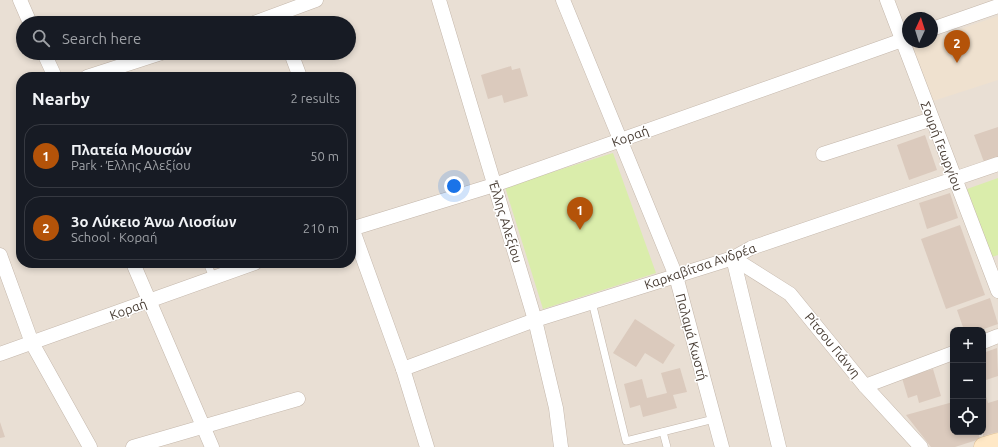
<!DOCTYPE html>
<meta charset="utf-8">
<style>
:root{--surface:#171b24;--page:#20242c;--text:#f1f3f6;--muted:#9ea1a6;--line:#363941;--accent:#b45309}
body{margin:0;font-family:Ubuntu,sans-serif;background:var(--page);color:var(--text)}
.controls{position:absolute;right:12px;bottom:12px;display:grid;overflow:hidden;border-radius:8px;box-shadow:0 2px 6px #0003}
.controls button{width:36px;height:36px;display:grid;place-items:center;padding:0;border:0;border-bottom:1px solid var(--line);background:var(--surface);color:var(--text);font:20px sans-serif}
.compass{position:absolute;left:902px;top:12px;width:36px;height:36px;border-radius:50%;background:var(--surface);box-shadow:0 2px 6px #0003;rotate:4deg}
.you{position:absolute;left:454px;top:186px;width:14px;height:14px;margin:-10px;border:3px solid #fff;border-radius:50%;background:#1a73e8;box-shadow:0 0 0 6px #1a73e833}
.badge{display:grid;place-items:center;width:26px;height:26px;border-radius:50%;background:var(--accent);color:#fff;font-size:13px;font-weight:700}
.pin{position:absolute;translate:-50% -33px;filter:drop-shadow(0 1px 2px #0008)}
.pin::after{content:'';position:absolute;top:21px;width:14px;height:12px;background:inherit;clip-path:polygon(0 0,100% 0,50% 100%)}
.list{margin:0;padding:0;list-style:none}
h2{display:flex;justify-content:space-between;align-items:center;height:52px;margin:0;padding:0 16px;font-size:17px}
h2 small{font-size:13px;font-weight:400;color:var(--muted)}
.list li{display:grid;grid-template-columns:26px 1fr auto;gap:12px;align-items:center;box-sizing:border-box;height:64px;margin:0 8px 8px;padding:0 8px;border:1px solid var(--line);border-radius:16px}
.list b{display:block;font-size:15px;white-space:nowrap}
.list p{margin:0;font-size:13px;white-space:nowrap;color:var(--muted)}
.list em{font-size:13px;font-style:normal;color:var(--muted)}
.icon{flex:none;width:22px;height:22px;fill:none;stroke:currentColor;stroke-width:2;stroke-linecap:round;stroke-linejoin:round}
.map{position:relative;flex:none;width:998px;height:447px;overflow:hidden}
.search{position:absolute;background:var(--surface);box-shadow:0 2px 6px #0003;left:16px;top:16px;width:340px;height:44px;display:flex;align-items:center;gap:10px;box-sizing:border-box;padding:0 14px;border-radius:22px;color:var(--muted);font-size:15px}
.panel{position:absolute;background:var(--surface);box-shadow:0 2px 6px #0003;left:16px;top:72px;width:340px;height:196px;border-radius:16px}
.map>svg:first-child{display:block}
</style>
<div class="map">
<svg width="998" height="447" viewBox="0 0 998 447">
<rect width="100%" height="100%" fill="#f5eee6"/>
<!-- residential -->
<path fill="#e9dfd4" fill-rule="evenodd" d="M0 0H998V447H0ZM908 18H932V42H908ZM23 23H349V53H23ZM21 77H351V263H21ZM953 330H983V432H953Z"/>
<!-- education -->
<path fill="#efe1cf" d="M998 16V80L930 102 909 47 923 42H932V39Z"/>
<!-- green -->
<g fill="#daedab">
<path d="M613 153 656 273 543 309 505 187Z"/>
<path d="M998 178V255L992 257 967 189Z"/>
</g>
<!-- building -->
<g fill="#dbcabd">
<path d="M511 66 512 70 520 68 528 96 504 103 502 95 488 99 481 75Z"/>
<path d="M998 127V157L984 162 974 135Z"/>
<path d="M925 135 937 170 909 180 897 145Z"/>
<path d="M950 193 958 218 927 229 919 203Z"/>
<path d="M960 225 985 295 946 309 921 239Z"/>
<path d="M990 298 998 324 981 330H964L957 310Z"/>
<path d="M635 319 675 345 663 364 645 353 636 367 613 353Z"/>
<path d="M997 348 998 376 983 381V353Z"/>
<path d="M680 368 687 392 673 395 677 408 643 417 640 405 630 408 624 384 642 379 647 398 667 393 661 373Z"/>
<path d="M933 369 941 396 919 403 917 395 908 398 902 378Z"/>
<path d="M985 393 988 403 998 400V432L983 436V394Z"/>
<path d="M953 402V432H978L980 439 955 447H931L906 415Z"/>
<path d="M0 422 5 437 0 438Z"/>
</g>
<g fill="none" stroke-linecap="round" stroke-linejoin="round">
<!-- lane casing -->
<g stroke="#c4b7ab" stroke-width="8">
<g id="lane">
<path d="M207 263 213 277"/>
<path d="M592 302 626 441 714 419"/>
<path d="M663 432 667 447"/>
</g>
</g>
<!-- street casing -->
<g stroke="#c4b7ab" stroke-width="15">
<g id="street">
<path d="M20 0 30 23"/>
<path d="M439 0 535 320 556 408 561 447"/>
<path d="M563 0 676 276 722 447"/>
<path d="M887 0 998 291"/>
<path d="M254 23 316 0"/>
<path d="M932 29 998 6"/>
<path d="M44 53 55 77"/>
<path d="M291 53 300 77"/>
<path d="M87 77 161 53"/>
<path d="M823 154 932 119"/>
<path d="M351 225 403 369 427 447"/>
<path d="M351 229 494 185 908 38"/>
<path d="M0 255 32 343 90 447"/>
<path d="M733 258 790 294 865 386 921 447"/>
<path d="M733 258 779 447"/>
<path d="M133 263 212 447"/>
<path d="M983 342 998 336"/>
<path d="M0 354 255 263"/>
<path d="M403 369 535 320 733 258 751 248 998 164"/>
<path d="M865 386 953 353"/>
<path d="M133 447 298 399"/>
</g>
</g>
<!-- secondary casing -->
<g stroke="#ddbe93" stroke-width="21">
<path id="secondary" d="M984 447 998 443"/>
</g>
<!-- lane -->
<use href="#lane" stroke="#fff" stroke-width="7"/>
<!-- street -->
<use href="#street" stroke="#fff" stroke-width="14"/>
<!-- secondary -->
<use href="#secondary" stroke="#ffe8c6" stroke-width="20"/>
</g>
<g text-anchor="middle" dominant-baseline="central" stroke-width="3" stroke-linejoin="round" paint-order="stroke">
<!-- street labels -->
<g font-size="13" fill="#483d34" stroke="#fff">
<text transform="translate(630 136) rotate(-20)">Κοραή</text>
<text transform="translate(942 146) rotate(69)">Σουρή Γεωργίου</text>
<text transform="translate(506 222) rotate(73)">Έλλης Αλεξίου</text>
<text transform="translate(700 266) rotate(-19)">Καρκαβίτσα Ανδρέα</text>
<text transform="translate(128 309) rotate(-20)">Κοραή</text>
<text transform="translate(692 337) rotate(75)">Παλαμά Κωστή</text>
<text transform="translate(833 345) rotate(51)">Ρίτσου Γιάννη</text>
</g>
</g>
</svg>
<div class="controls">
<button>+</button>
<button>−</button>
<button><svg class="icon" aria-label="locate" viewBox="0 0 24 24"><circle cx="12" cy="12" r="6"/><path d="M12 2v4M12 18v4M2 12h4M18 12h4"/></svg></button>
</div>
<svg class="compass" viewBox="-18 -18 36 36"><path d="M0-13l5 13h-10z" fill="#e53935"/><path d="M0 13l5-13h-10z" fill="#9ea1a6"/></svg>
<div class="you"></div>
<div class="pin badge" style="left:580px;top:230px">1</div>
<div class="pin badge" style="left:957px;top:63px">2</div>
<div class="search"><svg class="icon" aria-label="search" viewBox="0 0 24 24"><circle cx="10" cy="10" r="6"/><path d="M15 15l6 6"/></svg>Search here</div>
<section class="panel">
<h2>Nearby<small>2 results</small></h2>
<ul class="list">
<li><span class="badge">1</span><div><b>Πλατεία Μουσών</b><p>Park · Έλλης Αλεξίου</p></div><em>50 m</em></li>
<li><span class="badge">2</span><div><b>3ο Λύκειο Άνω Λιοσίων</b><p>School · Κοραή</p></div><em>210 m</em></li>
</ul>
</section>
</div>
